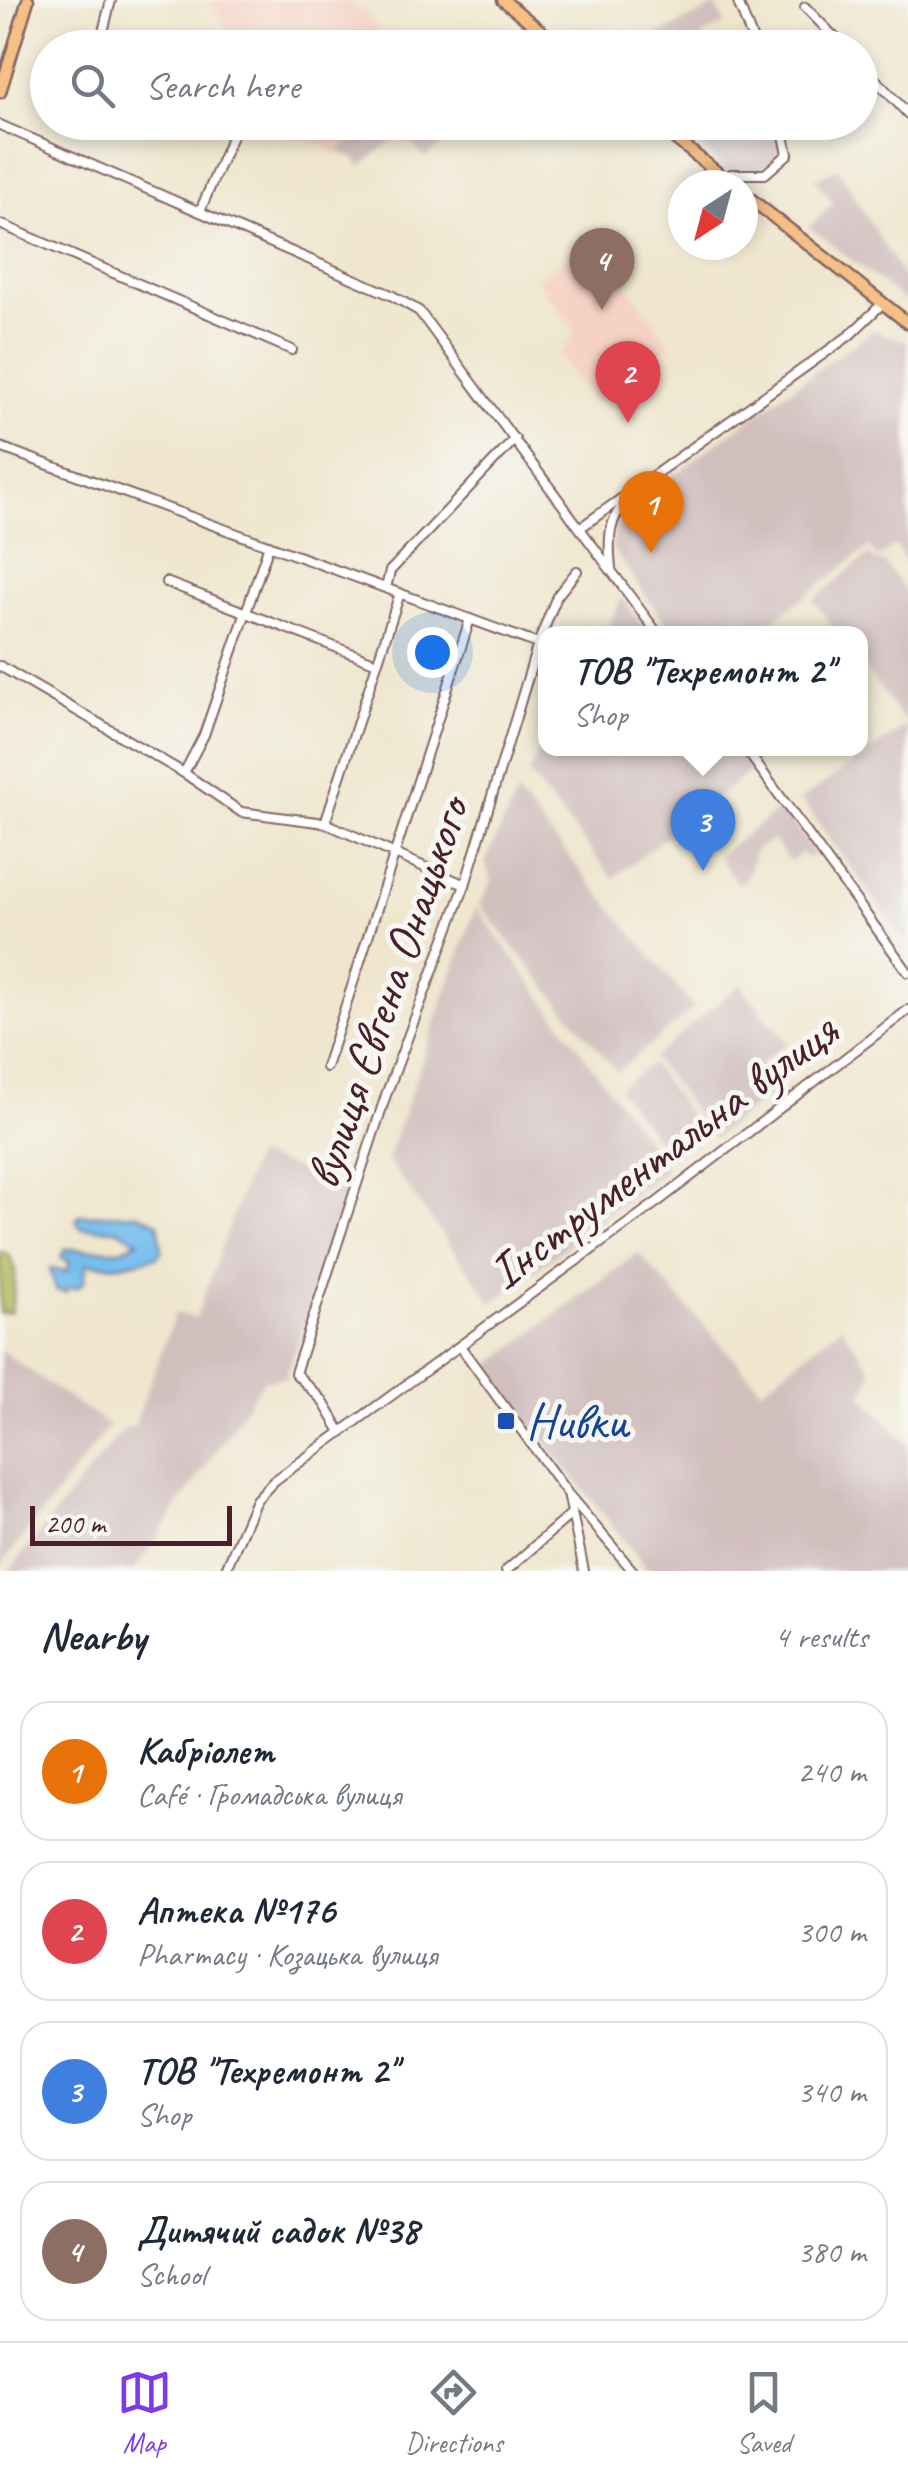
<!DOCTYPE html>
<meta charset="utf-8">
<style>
:root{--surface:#fff;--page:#f2f2f3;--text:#1f2937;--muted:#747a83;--line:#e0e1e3;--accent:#7c3aed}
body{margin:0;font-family:Caveat,sans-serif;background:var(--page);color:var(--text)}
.compass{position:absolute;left:668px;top:170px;width:90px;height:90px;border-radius:50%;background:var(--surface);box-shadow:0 5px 15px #0003;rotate:216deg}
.scale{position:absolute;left:30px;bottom:25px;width:202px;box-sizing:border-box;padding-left:10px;border:5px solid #4a1f2b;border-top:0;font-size:28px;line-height:35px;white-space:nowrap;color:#4a1f2b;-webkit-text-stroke:8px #f6f6f2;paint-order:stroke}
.you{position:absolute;left:432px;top:652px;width:35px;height:35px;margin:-25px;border:8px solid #fff;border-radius:50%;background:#1a73e8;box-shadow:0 0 0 15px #1a73e833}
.badge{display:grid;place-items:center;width:65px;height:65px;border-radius:50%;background:var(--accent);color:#fff;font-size:32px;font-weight:700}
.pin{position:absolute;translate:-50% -82px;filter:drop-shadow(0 2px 5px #0008)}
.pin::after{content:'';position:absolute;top:52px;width:35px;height:30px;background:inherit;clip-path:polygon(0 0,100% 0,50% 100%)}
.popup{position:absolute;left:538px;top:626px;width:330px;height:130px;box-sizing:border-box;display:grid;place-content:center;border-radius:20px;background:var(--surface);filter:drop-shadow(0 2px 8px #0005);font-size:32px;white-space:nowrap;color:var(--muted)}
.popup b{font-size:38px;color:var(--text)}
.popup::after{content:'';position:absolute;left:50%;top:100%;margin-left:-20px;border:20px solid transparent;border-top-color:var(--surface)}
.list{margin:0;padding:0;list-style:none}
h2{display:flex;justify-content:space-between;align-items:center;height:130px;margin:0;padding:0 40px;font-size:42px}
h2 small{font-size:32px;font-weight:400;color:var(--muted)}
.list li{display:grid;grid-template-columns:65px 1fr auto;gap:30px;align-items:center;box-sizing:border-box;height:140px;margin:0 20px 20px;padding:0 20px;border:2px solid var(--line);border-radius:30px}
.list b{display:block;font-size:38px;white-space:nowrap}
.list p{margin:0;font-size:32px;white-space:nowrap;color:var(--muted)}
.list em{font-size:32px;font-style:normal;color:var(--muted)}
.icon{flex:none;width:55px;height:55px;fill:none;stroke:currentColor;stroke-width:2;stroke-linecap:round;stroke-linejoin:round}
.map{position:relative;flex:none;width:908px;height:1571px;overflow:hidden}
.search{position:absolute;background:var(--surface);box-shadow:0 5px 15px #0003;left:30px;right:30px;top:30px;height:110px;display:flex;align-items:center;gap:25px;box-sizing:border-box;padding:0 35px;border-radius:55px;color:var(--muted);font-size:38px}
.sheet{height:770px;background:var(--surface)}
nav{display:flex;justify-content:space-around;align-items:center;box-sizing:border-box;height:140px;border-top:2px solid var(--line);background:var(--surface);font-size:28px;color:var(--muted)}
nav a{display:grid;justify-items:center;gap:5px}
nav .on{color:var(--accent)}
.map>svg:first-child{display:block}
</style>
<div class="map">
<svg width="908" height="1571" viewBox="0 0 908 1571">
<rect width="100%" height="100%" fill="#f6f6f2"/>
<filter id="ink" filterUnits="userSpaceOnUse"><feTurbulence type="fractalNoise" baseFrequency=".01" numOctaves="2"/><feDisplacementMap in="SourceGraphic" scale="20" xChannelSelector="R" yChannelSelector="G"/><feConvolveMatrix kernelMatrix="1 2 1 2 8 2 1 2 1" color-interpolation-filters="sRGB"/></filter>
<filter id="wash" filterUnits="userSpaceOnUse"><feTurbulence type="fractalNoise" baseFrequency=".0048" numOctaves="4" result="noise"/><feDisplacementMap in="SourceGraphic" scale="40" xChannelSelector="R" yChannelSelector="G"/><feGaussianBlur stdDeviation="2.25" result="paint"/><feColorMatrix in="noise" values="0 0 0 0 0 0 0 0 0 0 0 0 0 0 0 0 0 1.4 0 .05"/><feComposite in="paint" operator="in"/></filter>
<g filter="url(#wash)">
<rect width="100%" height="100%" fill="#efe6cd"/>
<!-- built -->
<g fill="#f6d2c4">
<path d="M210 0H348L354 11 362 8 391 47H233L226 27Z"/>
<path d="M270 123H373L337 152Z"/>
<path d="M593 238 671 345 592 401 559 355 575 331 537 279Z"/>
</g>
<!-- industrial -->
<g fill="#d1bfbe">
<path d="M716 6 726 24 701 36 709 47H634Z"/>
<path d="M373 123H437L450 138 425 158 402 133 361 166 353 157 337 152Z"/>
<path d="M671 123H777L782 152 762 169 729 170Z"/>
<path d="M838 168 908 286V303L809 227 834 203 815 179Z"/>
<path d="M873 330 908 342V566L895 545 878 559 869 547 757 633H673L612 548 615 528 623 516 708 449Z"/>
<path d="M870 554 875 561 883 562 908 594 906 723 861 663 860 634 838 633 813 600Z"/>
<path d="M622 599 648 633H604Z"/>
<path d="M908 725V944L801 800Z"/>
<path d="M545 741 546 748 735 749 752 770 613 878 528 773Z"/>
<path d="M517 794 694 1008 617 1072 479 905 492 881 485 863Z"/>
<path d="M782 807 816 855 806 858 802 853 790 862 773 840 755 850 746 879 738 885 717 856Z"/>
<path d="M476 907 667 1169 493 1303 387 1160Z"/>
<path d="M740 984 787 1043 759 1064 776 1089 714 1138 653 1058Z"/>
<path d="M651 1064 703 1134 670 1158 618 1088Z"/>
<path d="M255 1155 334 1182 342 1169 352 1176 286 1378 264 1380 134 1571H9L124 1428 134 1427 175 1313 196 1318Z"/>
<path d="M638 1253 762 1389 841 1326 873 1371 863 1396 908 1445V1571H649L486 1368Z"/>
<path d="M0 1350 109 1426 0 1567Z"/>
</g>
<!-- green -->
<path fill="#adbc5f" stroke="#7c6e45" stroke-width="2.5" d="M0 1252 8 1254 15 1268V1283L11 1312 0 1313Z"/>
<!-- water -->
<path fill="#77beee" stroke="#606e8c" stroke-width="2.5" d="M138 1214 158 1223 162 1250 157 1257 122 1265 87 1264 84 1282 76 1288 68 1287 66 1292 56 1290 50 1269 68 1271 69 1261 61 1258 65 1249 121 1250 138 1241 116 1229 81 1228 76 1221 80 1215Z"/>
</g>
<g filter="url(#ink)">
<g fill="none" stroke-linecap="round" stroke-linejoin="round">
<!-- minor casing -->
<g stroke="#846564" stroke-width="12">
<g id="minor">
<path d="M737 0 756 48"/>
<path d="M805 7 845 48"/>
<path d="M106 48 102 36 111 0"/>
<path d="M860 63 908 114"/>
<path d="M0 125 391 295 419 311 658 634"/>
<path d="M726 180 731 174H765L788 154 781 122"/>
<path d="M200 211 238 122"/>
<path d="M0 224 292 350"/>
<path d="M0 447 538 644"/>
<path d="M580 528 850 335 882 304"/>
<path d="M611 568C608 538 608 521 628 498"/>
<path d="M166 582 377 663"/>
<path d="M386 588 390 571 515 439"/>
<path d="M0 666 184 773 241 812 325 823 465 885"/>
<path d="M745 748 908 972"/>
<path d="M184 773 204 735 269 545"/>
<path d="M325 823 400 593"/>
<path d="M326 1067 470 619"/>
<path d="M460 1346 568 1494 633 1571"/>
<path d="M341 1432 322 1400 295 1373 299 1361 386 1095 465 885 538 644 557 596 577 571"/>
<path d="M569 1498 584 1571"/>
<path d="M225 1571 256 1500 274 1481 660 1200 908 1010"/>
<path d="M506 1571 571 1514"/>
</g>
</g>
<!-- major casing -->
<g stroke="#846564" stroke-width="15">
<g id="major">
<path d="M503 0 562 48"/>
<path d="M0 92 28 0"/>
<path d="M654 122 733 185"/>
<path d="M743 193 908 323"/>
</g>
</g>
<!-- minor -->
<use href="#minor" stroke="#fff" stroke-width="8"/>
<!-- major -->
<use href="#major" stroke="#f5bf86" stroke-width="10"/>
</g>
</g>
<!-- markers -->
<rect fill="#1a4fb4" stroke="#f6f6f2" stroke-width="4" x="496" y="1411" width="20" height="20" rx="5"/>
<g text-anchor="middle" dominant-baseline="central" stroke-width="10" stroke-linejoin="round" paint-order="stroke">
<!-- street labels -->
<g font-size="50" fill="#4a1f2b" stroke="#f6f6f2">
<text transform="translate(387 993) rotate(-71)">вулиця Євгена Онацького</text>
<text transform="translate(663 1151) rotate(-37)">Інструментальна вулиця</text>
</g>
<!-- transit labels -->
<g font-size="50" fill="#164399" stroke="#f6f6f2" text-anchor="start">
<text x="526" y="1421">Нивки</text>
</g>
</g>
</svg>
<svg class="compass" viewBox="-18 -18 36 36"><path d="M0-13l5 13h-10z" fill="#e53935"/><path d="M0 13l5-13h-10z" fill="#747a83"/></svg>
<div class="scale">200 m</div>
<div class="you"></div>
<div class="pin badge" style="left:651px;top:553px;background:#e8710a">1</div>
<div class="pin badge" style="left:628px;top:423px;background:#e0444e">2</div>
<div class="pin badge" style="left:703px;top:871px;background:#3f7fe0">3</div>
<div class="popup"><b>ТОВ &quot;Техремонт 2&quot;</b>Shop</div>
<div class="pin badge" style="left:602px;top:310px;background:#8d6e63">4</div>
<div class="search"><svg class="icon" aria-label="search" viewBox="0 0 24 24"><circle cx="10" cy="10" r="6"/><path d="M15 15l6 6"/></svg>Search here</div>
</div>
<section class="sheet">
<h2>Nearby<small>4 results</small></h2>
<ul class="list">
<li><span class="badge" style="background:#e8710a">1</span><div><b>Кабріолет</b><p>Café · Громадська вулиця</p></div><em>240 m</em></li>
<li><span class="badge" style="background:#e0444e">2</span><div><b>Аптека №176</b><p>Pharmacy · Козацька вулиця</p></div><em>300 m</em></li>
<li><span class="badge" style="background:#3f7fe0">3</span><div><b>ТОВ &quot;Техремонт 2&quot;</b><p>Shop</p></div><em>340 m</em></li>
<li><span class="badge" style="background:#8d6e63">4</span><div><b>Дитячий садок №38</b><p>School</p></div><em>380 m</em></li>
</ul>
</section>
<nav>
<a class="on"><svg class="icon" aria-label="map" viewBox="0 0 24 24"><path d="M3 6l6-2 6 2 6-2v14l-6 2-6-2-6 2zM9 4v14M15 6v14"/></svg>Map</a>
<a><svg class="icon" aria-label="directions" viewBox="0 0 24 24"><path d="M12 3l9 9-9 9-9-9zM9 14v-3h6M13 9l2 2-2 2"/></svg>Directions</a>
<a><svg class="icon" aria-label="saved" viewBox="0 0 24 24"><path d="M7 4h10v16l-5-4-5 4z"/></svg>Saved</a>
</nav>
